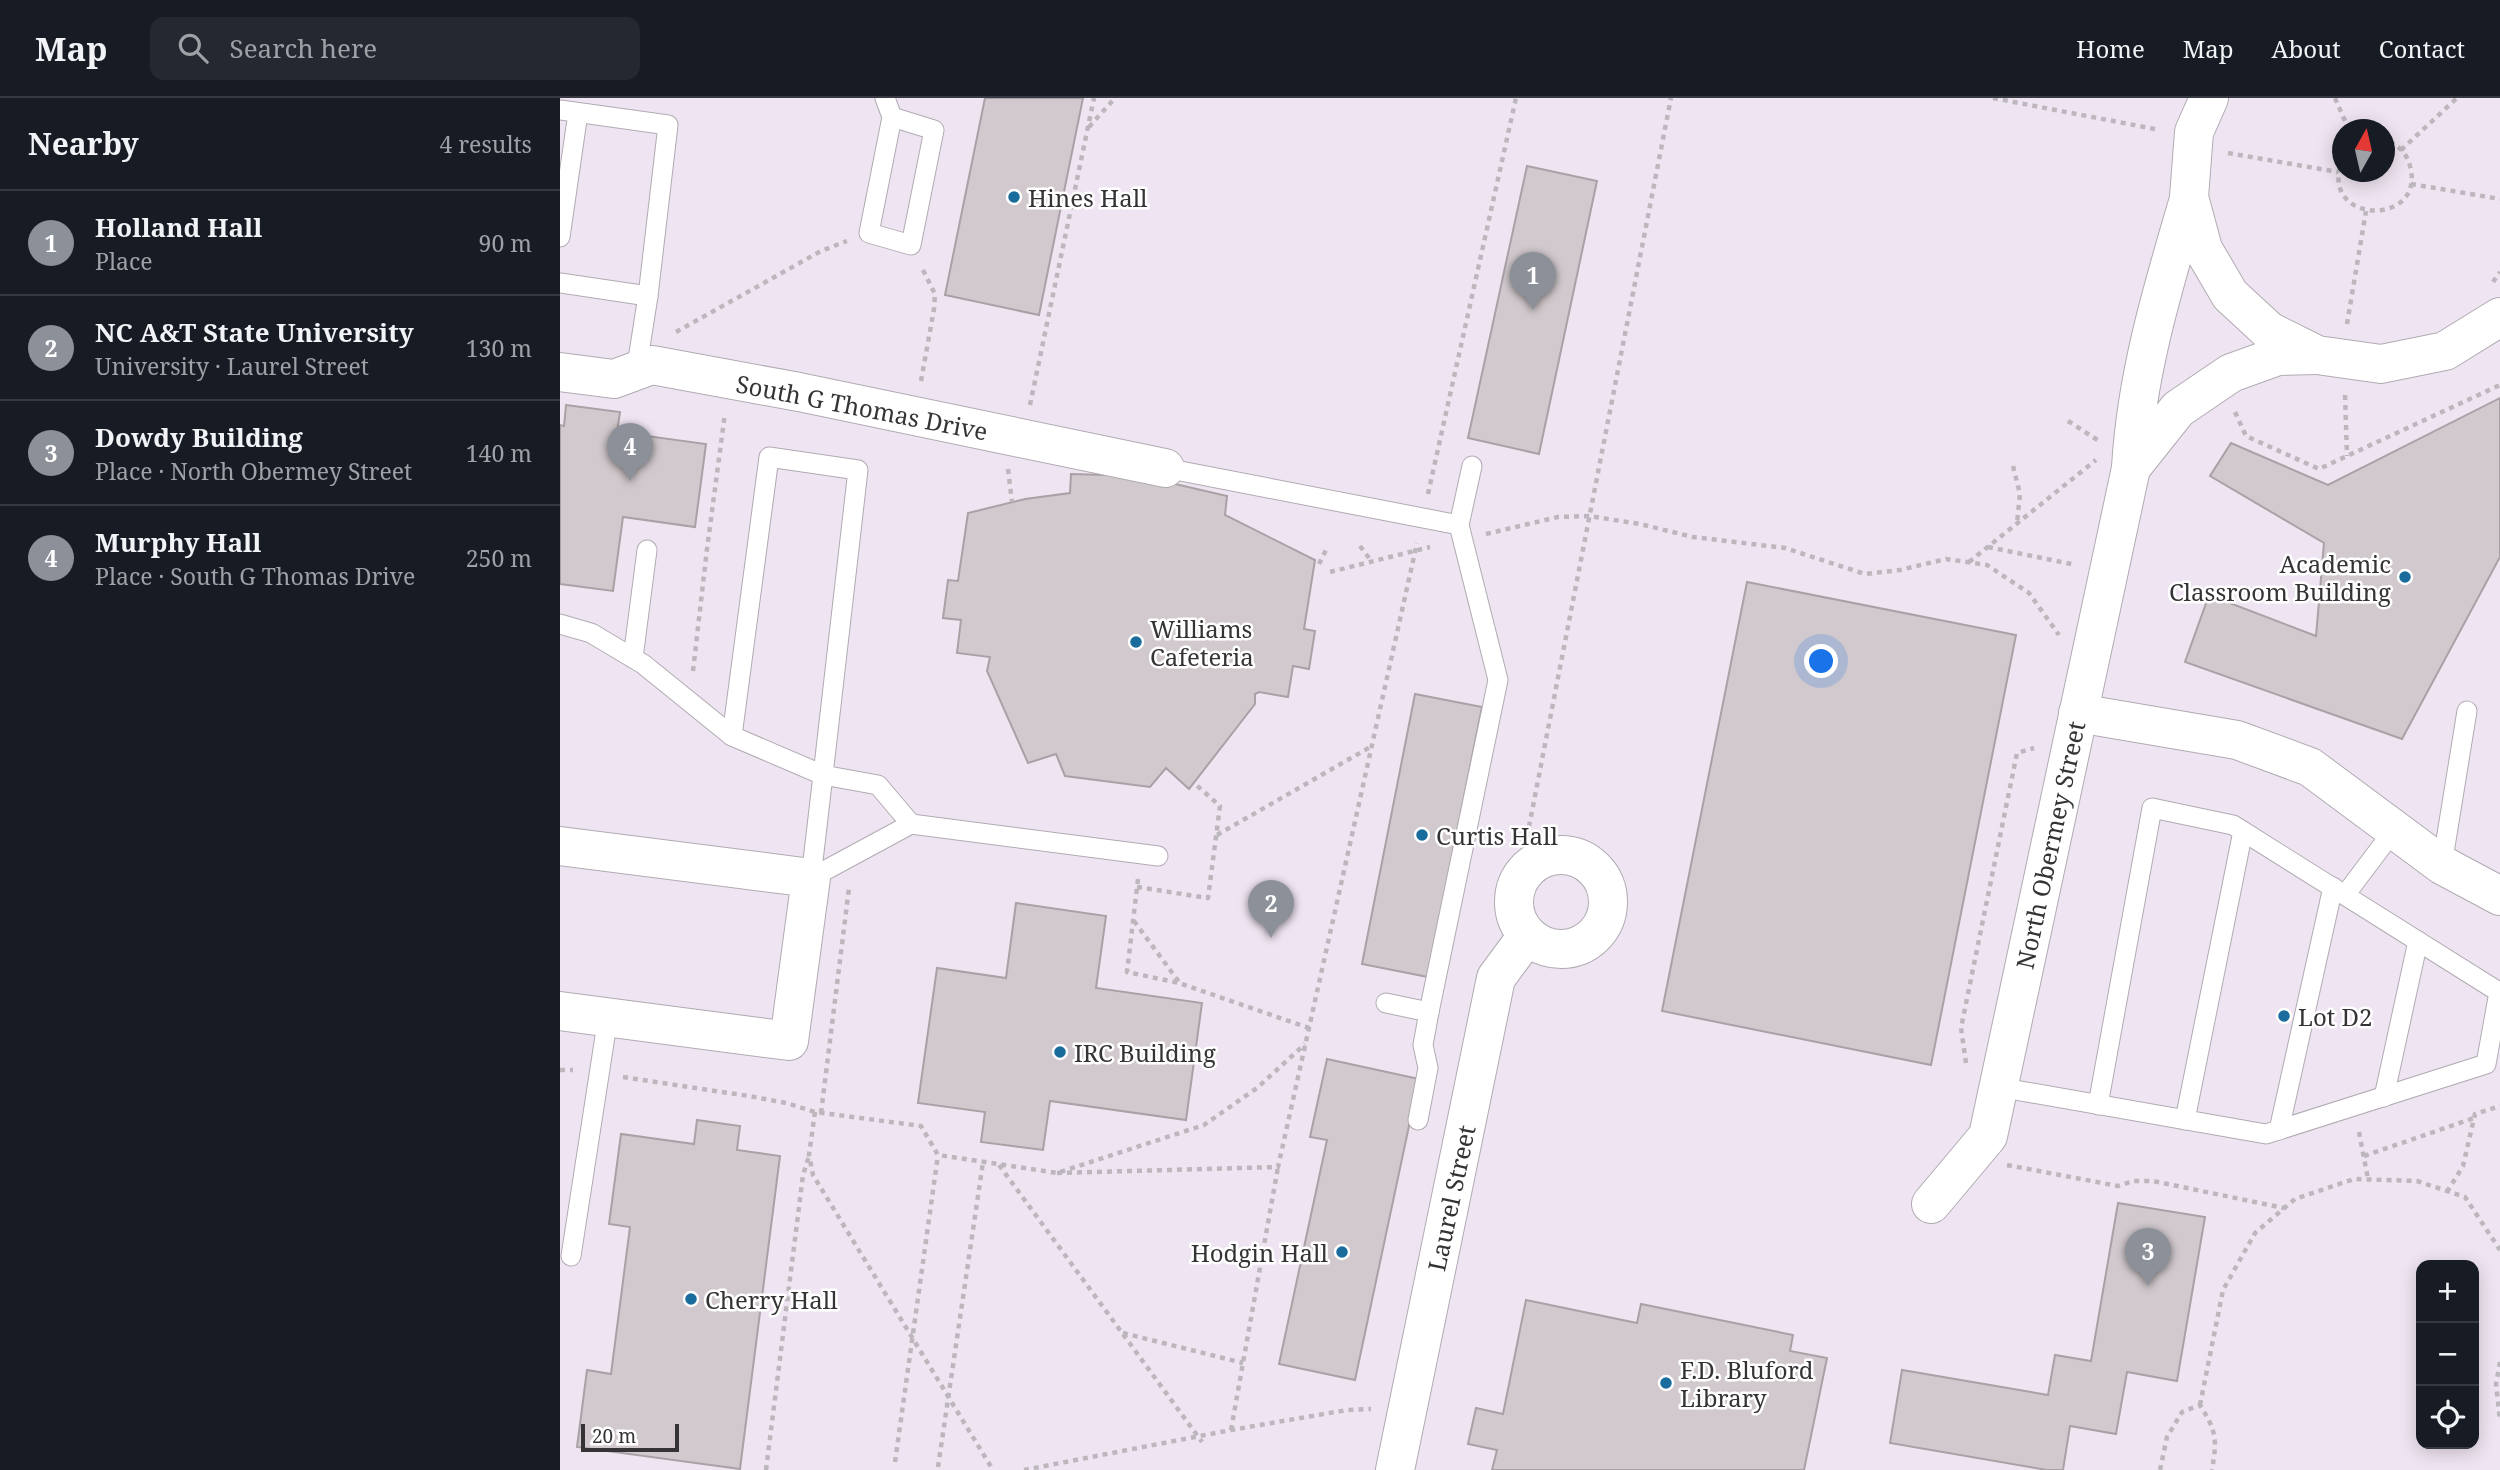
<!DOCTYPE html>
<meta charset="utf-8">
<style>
:root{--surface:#171b24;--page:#242831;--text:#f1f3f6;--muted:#9ea1a6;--line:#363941;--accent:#8c9099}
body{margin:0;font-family:"Noto Serif",serif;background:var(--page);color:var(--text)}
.controls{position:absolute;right:21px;bottom:21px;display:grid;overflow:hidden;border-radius:14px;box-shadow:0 4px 18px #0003}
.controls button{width:63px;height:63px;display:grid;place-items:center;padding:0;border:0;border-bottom:2px solid var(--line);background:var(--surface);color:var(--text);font:35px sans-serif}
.compass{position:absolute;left:1772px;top:21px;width:63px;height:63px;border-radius:50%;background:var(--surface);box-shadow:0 4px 18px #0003;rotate:8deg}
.scale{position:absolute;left:21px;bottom:18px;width:98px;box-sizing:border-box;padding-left:7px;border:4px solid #353336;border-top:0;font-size:19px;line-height:24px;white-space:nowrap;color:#353336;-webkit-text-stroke:5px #fff;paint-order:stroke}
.you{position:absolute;left:1262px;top:564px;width:24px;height:24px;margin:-18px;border:5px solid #fff;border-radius:50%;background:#1a73e8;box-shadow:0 0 0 10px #1a73e833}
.badge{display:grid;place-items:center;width:46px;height:46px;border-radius:50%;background:var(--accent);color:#fff;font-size:23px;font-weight:700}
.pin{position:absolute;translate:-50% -58px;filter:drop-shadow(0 2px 4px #0008)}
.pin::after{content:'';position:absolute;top:37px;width:24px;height:21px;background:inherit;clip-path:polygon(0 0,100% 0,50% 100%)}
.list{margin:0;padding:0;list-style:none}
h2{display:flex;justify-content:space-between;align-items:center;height:91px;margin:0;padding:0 28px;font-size:30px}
h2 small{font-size:23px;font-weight:400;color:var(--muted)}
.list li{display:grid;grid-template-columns:46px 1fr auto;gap:21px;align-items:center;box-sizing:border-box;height:105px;padding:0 28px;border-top:2px solid var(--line)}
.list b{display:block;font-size:26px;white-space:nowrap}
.list p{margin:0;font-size:23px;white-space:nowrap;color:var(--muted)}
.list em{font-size:23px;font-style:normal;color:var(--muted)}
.icon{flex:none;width:38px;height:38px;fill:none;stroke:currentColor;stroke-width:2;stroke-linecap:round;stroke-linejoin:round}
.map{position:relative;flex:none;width:1940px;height:1372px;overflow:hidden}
header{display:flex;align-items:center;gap:42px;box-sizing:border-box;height:98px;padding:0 35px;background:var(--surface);border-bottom:2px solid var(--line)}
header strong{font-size:33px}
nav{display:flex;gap:38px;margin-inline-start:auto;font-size:24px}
.search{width:490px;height:63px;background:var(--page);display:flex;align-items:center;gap:18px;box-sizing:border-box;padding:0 24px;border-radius:14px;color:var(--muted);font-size:26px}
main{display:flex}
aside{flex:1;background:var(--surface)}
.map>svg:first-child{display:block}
</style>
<header>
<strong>Map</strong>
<div class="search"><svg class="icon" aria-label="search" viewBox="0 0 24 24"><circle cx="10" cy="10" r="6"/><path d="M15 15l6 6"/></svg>Search here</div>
<nav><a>Home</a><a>Map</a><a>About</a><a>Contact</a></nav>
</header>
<main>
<aside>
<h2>Nearby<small>4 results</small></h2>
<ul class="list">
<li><span class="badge">1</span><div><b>Holland Hall</b><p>Place</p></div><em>90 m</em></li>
<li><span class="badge">2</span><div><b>NC A&amp;T State University</b><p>University · Laurel Street</p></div><em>130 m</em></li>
<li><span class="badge">3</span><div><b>Dowdy Building</b><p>Place · North Obermey Street</p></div><em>140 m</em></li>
<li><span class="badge">4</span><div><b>Murphy Hall</b><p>Place · South G Thomas Drive</p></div><em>250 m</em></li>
</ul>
</aside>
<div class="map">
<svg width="1940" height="1372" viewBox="0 0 1940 1372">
<rect width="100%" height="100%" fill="#f7f1f8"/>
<!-- built -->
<path fill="#efe5f2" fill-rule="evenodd" d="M0 0H1940V1372H0ZM1783 32H1825V74H1783ZM1861 1167H1914V1346H1861Z"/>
<!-- building -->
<g fill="#d1c9cd" stroke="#a9a1a5" stroke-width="2">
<path d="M425 0H523L479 217 385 197Z"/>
<path d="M967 68 1037 83 979 356 908 340Z"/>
<path d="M1940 300V459L1842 641 1625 564 1649 497 1756 538 1764 445 1650 378 1671 345 1768 387Z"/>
<path d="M6 307 60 314 57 334 146 346 135 429 63 419 53 493 0 486V327L4 328Z"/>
<path d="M511 376 581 378 667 398 665 417 755 462 744 531 755 533 749 571 733 568 728 599 699 594 695 596V606L629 691 606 670 590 689 505 678 496 656 468 665 427 573 430 559 397 555 401 522 383 520 388 482 398 483 408 415 465 401 510 395Z"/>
<path d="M1187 484 1456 537 1371 967 1102 913Z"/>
<path d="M855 596 922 609 868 879 802 866Z"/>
<path d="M456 805 546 818 536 890 642 905 626 1022 490 1003 483 1052 421 1044 425 1014 358 1005 377 870 446 880Z"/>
<path d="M767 961 859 981 795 1282 719 1266 767 1042 750 1039Z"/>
<path d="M137 1022 180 1028 177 1052 220 1058 180 1371 17 1349 27 1272 51 1276 70 1129 49 1126 61 1036 134 1046Z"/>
<path d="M1558 1105 1645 1119 1617 1283 1567 1274 1556 1336 1510 1328 1503 1372H1487L1330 1345 1342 1272 1488 1297 1495 1257 1531 1263Z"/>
<path d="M966 1202 1077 1225 1081 1206 1233 1237 1230 1253 1267 1260 1244 1372H932L937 1352 908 1346 916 1310 943 1316Z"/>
</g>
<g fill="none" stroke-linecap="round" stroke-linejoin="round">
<!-- service casing -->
<g stroke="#b0abb2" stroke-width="21">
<g id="service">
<path d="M325 0 332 19 309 135 351 147 374 32 332 19"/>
<path d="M0 12 108 27 88 198 76 274"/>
<path d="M0 139 18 15"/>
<path d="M0 185 88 198"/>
<path d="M209 359 298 372 263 677 172 638Z"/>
<path d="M605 370 899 427 912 368"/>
<path d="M0 526 31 535 83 566 172 638"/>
<path d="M73 560 87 452"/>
<path d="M1882 767 1907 613"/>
<path d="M251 780 351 726 598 758"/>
<path d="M251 780 263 677 318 687 351 726"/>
<path d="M1785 797 1834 732"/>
<path d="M826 905 869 914"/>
<path d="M1438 989 1706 1036 1926 966 1939 894 1673 727 1592 710 1538 1007"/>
<path d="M1824 999 1858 843"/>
<path d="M858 1022 868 970 863 947 869 914 938 582 899 427"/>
<path d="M1625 1022 1683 733"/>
<path d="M1719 1032 1773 789"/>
<path d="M11 1158 48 919"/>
</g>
</g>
<!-- minor casing -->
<g stroke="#b0abb2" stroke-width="40">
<g id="minor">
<path d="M1649 0 1634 34 1629 99 1643 151 1670 197 1709 233 1757 257 1821 266 1885 253 1940 219"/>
<path d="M1629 101C1603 189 1576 278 1571 370L1618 311 1671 275 1718 258 1757 257"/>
<path d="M0 274 54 281 92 267 239 294 605 370"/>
<path d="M1518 615 1677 642 1750 669 1882 767 1940 798"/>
<path d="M0 748 251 780 229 943 0 913"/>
<circle cx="1001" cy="804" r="47"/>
<path d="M1371 1106 1428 1038 1571 370"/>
<path d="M835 1372 936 880 967 838"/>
</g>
</g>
<!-- path -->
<g stroke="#bcb7bd" stroke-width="4.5" stroke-dasharray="5 5" stroke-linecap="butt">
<path d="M1433 0 1600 32"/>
<path d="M1775 0 1789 32"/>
<path d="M529 29 555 0"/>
<path d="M1841 52 1897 0"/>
<path d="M1668 55 1778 74"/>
<path d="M1783 60C1755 127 1867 130 1850 68 1847 55 1837 46 1825 42"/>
<path d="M1851 86 1940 101"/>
<path d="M1933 184 1940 174"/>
<path d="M1787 226 1806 113"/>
<path d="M116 234 261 153 287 143"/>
<path d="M361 283 374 211 375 196 362 170"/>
<path d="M1785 297 1787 358"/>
<path d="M470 307 534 0"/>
<path d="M1675 314 1686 338 1759 371 1940 287"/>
<path d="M1508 323 1539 343"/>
<path d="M1453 368 1460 396 1457 425"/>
<path d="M448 371 452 404"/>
<path d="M868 396 956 0"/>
<path d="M926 436 998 419 1029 418 1080 426 1133 439 1225 450 1305 476 1340 472 1386 461 1427 467 1469 495 1499 537"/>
<path d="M800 448 812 464"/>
<path d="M1428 449 1516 467"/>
<path d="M1409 464 1536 362"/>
<path d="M759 466 768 448"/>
<path d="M770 474 870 449"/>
<path d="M133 573 147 451 165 315"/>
<path d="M657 737 812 648"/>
<path d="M970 768 966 744 1111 0"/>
<path d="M578 781 567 874 619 885 749 930"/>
<path d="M577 789 648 800 660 708 634 685"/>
<path d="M574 823 619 884"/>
<path d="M1406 965 1401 930 1457 655 1474 650"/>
<path d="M0 972H13"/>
<path d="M63 979 189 998 226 1005 255 1014 361 1028 378 1057 497 1075 644 1027 697 990 745 946"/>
<path d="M255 1014 249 1057 253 1077 433 1372"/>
<path d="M261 1015 289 790"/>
<path d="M1799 1034 1808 1081"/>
<path d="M1804 1058 1914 1020"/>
<path d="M439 1067 642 1344"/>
<path d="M1447 1067 1558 1088 1573 1083H1593L1724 1110"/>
<path d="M497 1075 718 1069 857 445"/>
<path d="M1887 1094 1903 1068 1915 1016 1940 1008"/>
<path d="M563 1235 683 1265"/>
<path d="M1940 1264 1936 1286 1940 1323"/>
<path d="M1640 1307 1663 1192 1695 1135 1735 1101 1794 1081 1857 1083 1905 1099 1940 1152"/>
<path d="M671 1332 718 1069"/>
<path d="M335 1364 378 1057"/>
<path d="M378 1369 423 1064"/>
<path d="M206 1372 243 1077 249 1058"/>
<path d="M464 1372 671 1332 787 1312 811 1311"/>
<path d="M1600 1372 1607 1339 1622 1314 1640 1307C1657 1334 1657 1342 1652 1372"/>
</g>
<!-- service -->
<use href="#service" stroke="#fff" stroke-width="19"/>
<!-- minor -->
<use href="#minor" stroke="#fff" stroke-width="38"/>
</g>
<!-- markers -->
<g fill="#1a6c9d" stroke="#fff" stroke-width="2.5">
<circle cx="454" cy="99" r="7"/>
<circle cx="1845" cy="479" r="7"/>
<circle cx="576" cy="544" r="7"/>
<circle cx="862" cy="737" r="7"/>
<circle cx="1724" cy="918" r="7"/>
<circle cx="500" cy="954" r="7"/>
<circle cx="782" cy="1154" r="7"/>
<circle cx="131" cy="1201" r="7"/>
<circle cx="1106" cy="1285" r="7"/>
</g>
<g text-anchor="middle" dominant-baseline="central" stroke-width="5" stroke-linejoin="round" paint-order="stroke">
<!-- poi labels -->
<g font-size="24" fill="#353336" stroke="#fff" text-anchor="start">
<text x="468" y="99">Hines Hall</text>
<text x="1831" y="465" text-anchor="end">Academic<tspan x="1831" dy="28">Classroom Building</tspan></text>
<text x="590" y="530">Williams<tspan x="590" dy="28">Cafeteria</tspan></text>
<text x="876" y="737">Curtis Hall</text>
<text x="1738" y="918">Lot D2</text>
<text x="514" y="954">IRC Building</text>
<text x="768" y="1154" text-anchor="end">Hodgin Hall</text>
<text x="145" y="1201">Cherry Hall</text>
<text x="1120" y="1271">F.D. Bluford<tspan x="1120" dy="28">Library</tspan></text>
</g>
<!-- street labels -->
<g font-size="24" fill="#353336" stroke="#fff">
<text transform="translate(302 309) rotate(11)">South G Thomas Drive</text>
<text transform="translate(1490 747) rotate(-78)">North Obermey Street</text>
<text transform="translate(891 1100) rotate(-78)">Laurel Street</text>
</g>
</g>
</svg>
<div class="controls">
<button>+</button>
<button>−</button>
<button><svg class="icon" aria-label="locate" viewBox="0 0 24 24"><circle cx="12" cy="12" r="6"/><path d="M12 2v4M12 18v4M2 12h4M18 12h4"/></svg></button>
</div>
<svg class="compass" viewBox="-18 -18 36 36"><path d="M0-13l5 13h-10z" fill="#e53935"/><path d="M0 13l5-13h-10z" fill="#9ea1a6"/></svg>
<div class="scale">20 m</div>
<div class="you"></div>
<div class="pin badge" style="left:973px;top:212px">1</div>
<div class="pin badge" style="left:711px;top:840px">2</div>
<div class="pin badge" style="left:1588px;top:1188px">3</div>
<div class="pin badge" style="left:70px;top:383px">4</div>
</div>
</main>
